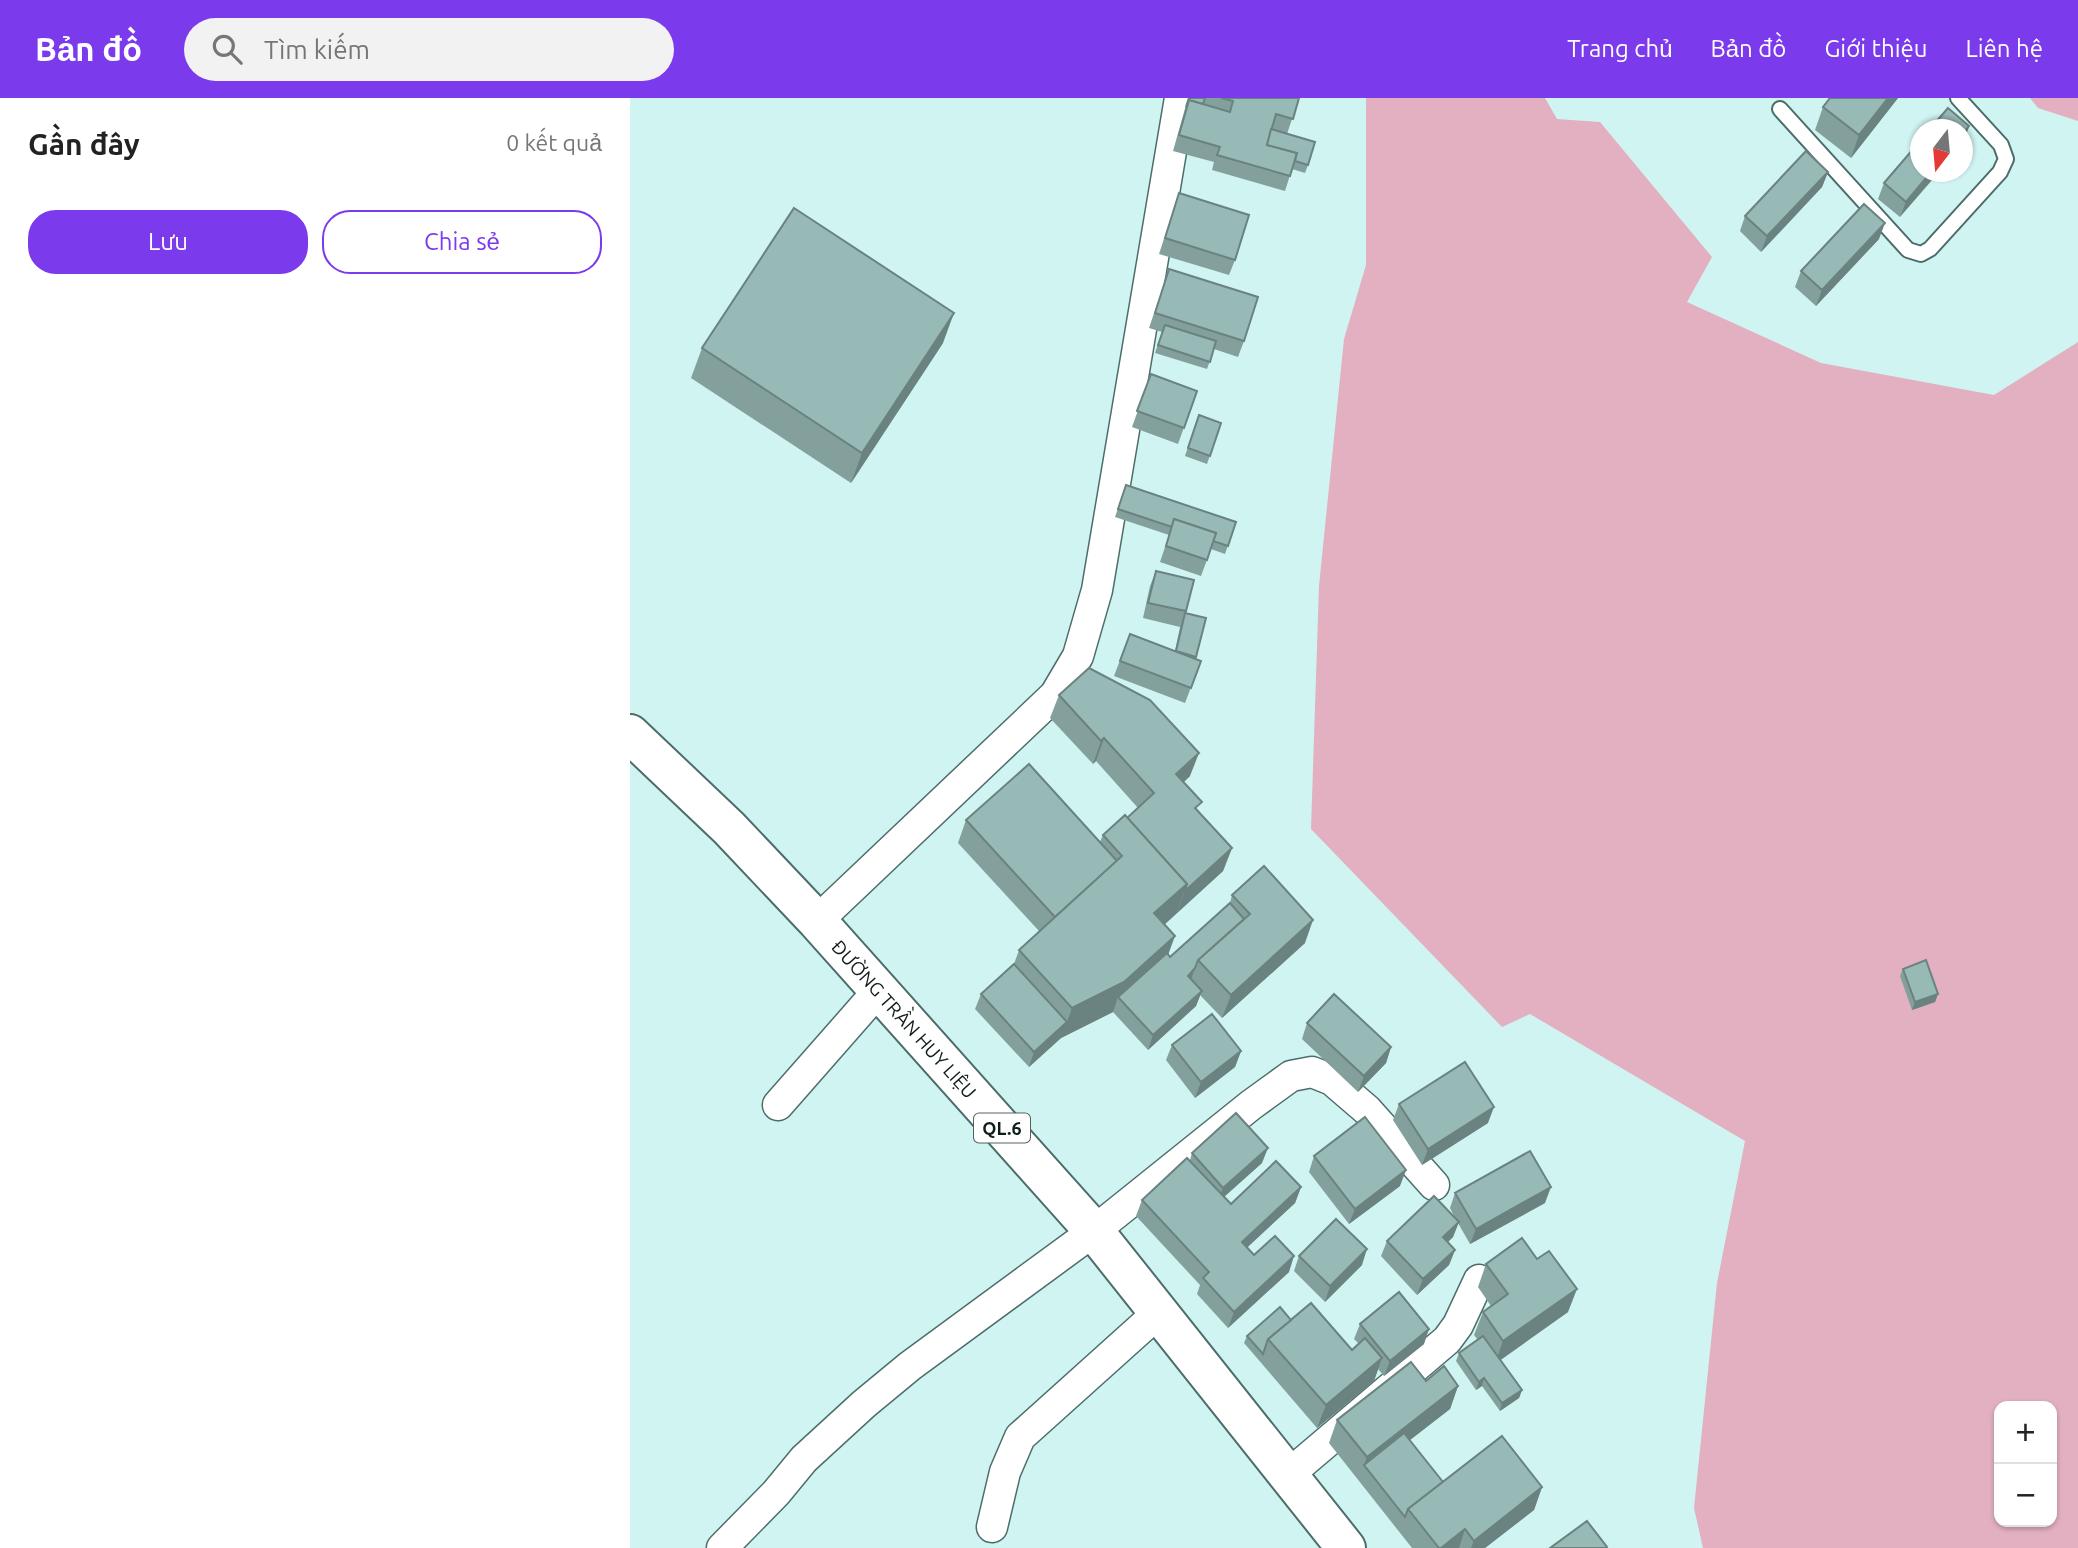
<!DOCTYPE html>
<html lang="vi">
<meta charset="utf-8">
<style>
:root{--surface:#fff;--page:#f2f2f2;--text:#222;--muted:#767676;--line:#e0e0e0;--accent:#7c3aed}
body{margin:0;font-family:Ubuntu,sans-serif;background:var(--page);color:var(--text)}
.controls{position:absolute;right:21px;bottom:21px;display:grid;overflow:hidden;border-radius:14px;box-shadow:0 2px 5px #0004}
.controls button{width:63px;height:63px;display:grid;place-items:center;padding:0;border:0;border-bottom:2px solid var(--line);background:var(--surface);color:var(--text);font:35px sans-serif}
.compass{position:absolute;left:1280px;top:21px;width:63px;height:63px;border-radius:50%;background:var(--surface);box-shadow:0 2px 5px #0004;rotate:196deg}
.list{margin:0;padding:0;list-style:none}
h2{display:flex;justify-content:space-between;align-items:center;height:91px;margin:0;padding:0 28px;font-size:30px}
h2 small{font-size:23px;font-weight:400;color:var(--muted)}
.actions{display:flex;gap:14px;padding:21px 28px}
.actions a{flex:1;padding:16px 0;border:2px solid var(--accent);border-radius:28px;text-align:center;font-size:24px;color:var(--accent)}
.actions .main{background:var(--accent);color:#fff}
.icon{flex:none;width:38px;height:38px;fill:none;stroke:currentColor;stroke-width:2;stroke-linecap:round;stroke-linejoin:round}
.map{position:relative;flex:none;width:1448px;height:1450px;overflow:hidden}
header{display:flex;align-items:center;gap:42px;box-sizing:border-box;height:98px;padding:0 35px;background:var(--accent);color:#fff}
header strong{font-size:33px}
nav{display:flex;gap:38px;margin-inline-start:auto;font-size:24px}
.search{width:490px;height:63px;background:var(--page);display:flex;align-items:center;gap:18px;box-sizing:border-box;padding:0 24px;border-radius:38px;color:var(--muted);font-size:26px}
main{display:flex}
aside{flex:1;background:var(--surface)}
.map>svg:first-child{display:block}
</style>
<header>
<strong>Bản đồ</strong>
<div class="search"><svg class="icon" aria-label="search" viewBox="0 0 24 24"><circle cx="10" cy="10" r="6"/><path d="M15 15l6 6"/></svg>Tìm kiếm</div>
<nav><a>Trang chủ</a><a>Bản đồ</a><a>Giới thiệu</a><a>Liên hệ</a></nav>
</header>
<main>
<aside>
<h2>Gần đây<small>0 kết quả</small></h2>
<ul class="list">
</ul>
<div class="actions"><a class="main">Lưu</a><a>Chia sẻ</a></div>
</aside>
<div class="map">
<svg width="1448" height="1450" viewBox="0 0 1448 1450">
<rect width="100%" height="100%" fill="#d0f4f1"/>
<!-- green -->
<g fill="#e2b0c1" fill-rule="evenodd">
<path d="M736 0H915L927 21 970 24 1082 159 1057 204 1191 265 1364 297 1448 244V1450H1073L1064 1410 1087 1185 1115 1043 900 916 872 929 681 731 689 488 714 241 736 167ZM1369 1308H1422V1424H1369Z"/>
<path d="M1400 0H1448V23L1408 10Z"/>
</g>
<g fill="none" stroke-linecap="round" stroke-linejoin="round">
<!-- lane casing -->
<g stroke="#4d6d6b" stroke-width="18">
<path id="lane" d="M1150 11 1278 152 1291 156 1300 151 1370 74 1376 61 1371 47 1328 0"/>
</g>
<!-- street casing -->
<g stroke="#4d6d6b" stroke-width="33">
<g id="street">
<path d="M187 823 425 597 448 558 467 492 550 0"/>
<path d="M148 1007 249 892"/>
<path d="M658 1377 817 1242 828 1227 849 1182"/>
<path d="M362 1429 375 1374 390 1339 528 1215"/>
<path d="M92 1450 146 1395 174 1361 234 1306 280 1268 464 1133 621 1007 661 978 682 974 702 982 737 1012 804 1087"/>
</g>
</g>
<!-- highway casing -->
<g stroke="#4d6d6b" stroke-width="42">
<path id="highway" d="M0 636 99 730 187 823 464 1133 716 1450"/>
</g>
<!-- lane -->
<use href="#lane" stroke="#fff" stroke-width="14"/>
<!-- street -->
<use href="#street" stroke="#fff" stroke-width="30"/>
<!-- highway -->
<use href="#highway" stroke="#fff" stroke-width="38"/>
</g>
<!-- wall -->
<g fill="#83a09d">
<path d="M558 0H669L657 36 678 67 675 75 662 71 655 93 582 72 584 64 543 53Z"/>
<path d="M1268 0 1221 60 1185 32 1193 9Z"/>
<path d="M1198 74 1192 89 1131 154 1110 133 1115 118Z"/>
<path d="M1291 74 1270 119 1248 101 1254 85Z"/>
<path d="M549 95 605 162 599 177 529 156Z"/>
<path d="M1249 141 1186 208 1165 189 1171 173Z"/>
<path d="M539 171 614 243 608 259 584 251 577 271 525 255 532 234 519 230Z"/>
<path d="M313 245 221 385 61 280 72 250Z"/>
<path d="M521 276 567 293 548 346 502 329Z"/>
<path d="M569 317 591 325 577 366 555 358Z"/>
<path d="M496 387 606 424 595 456 581 451 571 478 530 464 539 437 485 419Z"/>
<path d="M526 473 564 482 555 515 576 520 565 561 571 563 555 605 484 578 500 536 545 553 550 529 513 520 520 488Z"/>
<path d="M429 597 560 678 553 685 568 713 602 750 593 773 535 826 539 857 540 859 600 805 602 797 675 845 592 920 570 897 566 908 518 952 483 914 431 940 399 969 345 911 351 896 384 866 389 852 409 833 328 745 336 722 470 744 473 737 497 720 508 710 466 663 463 666 420 620Z"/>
<path d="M1273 871 1308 896 1305 904 1282 912 1270 878Z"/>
<path d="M677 925 761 949 756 965 728 994 672 941Z"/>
<path d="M542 947 611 953 605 969 565 1000 536 962Z"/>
<path d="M769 1006 858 1025 792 1067 763 1022Z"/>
<path d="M562 1055 632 1065 594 1099 601 1106 671 1089 665 1105 617 1149 624 1157 659 1174 598 1230 567 1196 570 1187 506 1118 512 1102 560 1062Z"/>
<path d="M684 1058 770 1088 719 1126 679 1074Z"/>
<path d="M825 1095 915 1105 840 1146 828 1125 823 1139 818 1144 825 1152 819 1167 787 1197 751 1158 757 1143 825 1120 820 1110Z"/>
<path d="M669 1158 732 1167 695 1204 664 1173Z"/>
<path d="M856 1166 938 1214 870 1262 892 1292 889 1300 870 1313 852 1288 846 1292 826 1263 829 1255 848 1242 844 1237 853 1214 861 1208 848 1189Z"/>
<path d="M730 1226 794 1246 754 1278 748 1271 744 1283 687 1330 614 1245 617 1238 722 1252 729 1246 724 1241Z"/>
<path d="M796 1283 828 1288 820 1311 780 1342 813 1384 912 1389 904 1412 855 1450H782L699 1345 707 1322Z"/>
</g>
<!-- shaded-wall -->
<g fill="#6a8280">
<path d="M1258 0H1268L1221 60 1229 37Z"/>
<path d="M1339 28 1334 44 1333 45V36Z"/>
<path d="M1198 74 1192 89 1131 154 1137 138Z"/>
<path d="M1301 74H1309L1270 119 1276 104Z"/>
<path d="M1255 125 1249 141 1186 208 1192 192Z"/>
<path d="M324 215 313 245 221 385 232 355Z"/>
<path d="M474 640 466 663 463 666 471 643Z"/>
<path d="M569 655 560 678 537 699 546 676Z"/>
<path d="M602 750 593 773 546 816 555 793Z"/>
<path d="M557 786 546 816 514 845 524 815Z"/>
<path d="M683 822 675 845 592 920 601 897Z"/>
<path d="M545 838 534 868 488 899 483 914 431 940 399 969 404 954 437 924 442 910Z"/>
<path d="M565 870 560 885 558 878Z"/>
<path d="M572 893 566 908 518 952 523 937Z"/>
<path d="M1308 896 1305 904 1282 912 1285 904Z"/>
<path d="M761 949 756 965 728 994 734 978Z"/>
<path d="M611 953 605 969 565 1000 571 984Z"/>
<path d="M864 1009 858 1025 792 1067 798 1051Z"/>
<path d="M638 1050 632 1065 587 1105 593 1090Z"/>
<path d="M776 1072 770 1088 719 1126 725 1111Z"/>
<path d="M671 1089 665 1105 607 1159 612 1144Z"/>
<path d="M921 1089 915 1105 840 1146 846 1131Z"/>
<path d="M829 1124 823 1139 807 1154 813 1139Z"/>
<path d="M737 1151 732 1167 695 1204 700 1188Z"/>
<path d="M825 1152 819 1167 787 1197 793 1181Z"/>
<path d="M664 1158 659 1174 598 1230 604 1214Z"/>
<path d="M947 1191 938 1214 865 1266 873 1243Z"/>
<path d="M799 1231 794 1246 754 1278 760 1263Z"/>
<path d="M752 1260 744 1283 687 1330 696 1307Z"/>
<path d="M854 1280 852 1288 846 1292 849 1284Z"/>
<path d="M828 1288 820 1311 740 1373 734 1367 737 1359Z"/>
<path d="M892 1292 889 1300 870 1313 872 1305Z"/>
<path d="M912 1389 904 1412 855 1450H841L844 1443Z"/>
<path d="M835 1431 829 1450H811Z"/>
</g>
<!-- building -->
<g fill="#98bab7" stroke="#6a8280" stroke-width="2">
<path d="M559 0H575L573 6 559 2 556 9Z"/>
<path d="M591 0H669L663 21 646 16 637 47 667 55 660 78 587 57 590 49 549 37 559 2 600 14 603 3Z"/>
<path d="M1200 0H1258L1229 37 1193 9Z"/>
<path d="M1318 10 1339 28 1333 36V32H1299Z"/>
<path d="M641 31 685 44 678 67 665 63 667 55 637 47Z"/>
<path d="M1291 42V74H1301L1276 104 1254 85Z"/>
<path d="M1176 53 1198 74 1137 138 1115 118Z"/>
<path d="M549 95 619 117 605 162 535 140Z"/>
<path d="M1234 106 1255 125 1192 192 1171 173Z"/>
<path d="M164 110 324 215 232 355 72 250Z"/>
<path d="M539 171 628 199 614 243 525 215Z"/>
<path d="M535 227 586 243 580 264 528 247Z"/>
<path d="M521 276 567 293 554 330 507 313Z"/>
<path d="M569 317 591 325 580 358 558 350Z"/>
<path d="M496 387 606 424 598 448 583 443 586 435 544 421 542 429 488 411Z"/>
<path d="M544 421 586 435 577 462 536 448Z"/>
<path d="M526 473 564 482 556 513 518 505Z"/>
<path d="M555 515 576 520 566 559 546 553Z"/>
<path d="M500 536 571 563 561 590 490 563Z"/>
<path d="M459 570 520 602 569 655 546 676 572 704 565 710 602 750 555 793 557 786 497 720 524 695 474 640 471 643 429 597Z"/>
<path d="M399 666 487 763 425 819 336 722Z"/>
<path d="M495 717 557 786 524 815 545 838 494 884 442 910 389 852 492 758 473 737Z"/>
<path d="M634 768 683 822 601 897 568 862 620 816 602 797Z"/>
<path d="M600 805 614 821 568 862 565 870 558 878 572 893 523 937 488 899 537 855 540 859Z"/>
<path d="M1296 862 1308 896 1285 904 1273 871Z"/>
<path d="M384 866 437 924 404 954 351 896Z"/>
<path d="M704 896 761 949 734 978 677 925Z"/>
<path d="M582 916 611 953 571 984 542 947Z"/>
<path d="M835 964 864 1009 798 1051 769 1006Z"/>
<path d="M606 1015 638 1050 593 1090 562 1055Z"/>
<path d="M735 1019 776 1072 725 1111 684 1058Z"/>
<path d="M900 1053 921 1089 846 1131 825 1095Z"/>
<path d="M557 1060 601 1106 646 1063 671 1089 612 1144 624 1157 645 1138 664 1158 604 1214 573 1180 579 1174 512 1102Z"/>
<path d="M804 1098 829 1124 813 1139 825 1152 793 1181 757 1143Z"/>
<path d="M706 1121 737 1151 700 1188 669 1158Z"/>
<path d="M892 1140 907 1161 919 1153 947 1191 873 1243 853 1214 878 1196 856 1166Z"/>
<path d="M769 1194 799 1231 760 1263 730 1226Z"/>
<path d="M681 1205 722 1252 735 1240 752 1260 696 1307 638 1241Z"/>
<path d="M650 1209 661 1222 638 1241 633 1256 617 1238Z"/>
<path d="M853 1238 892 1292 872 1305 854 1280 849 1284 829 1255Z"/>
<path d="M781 1264 796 1283 814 1268 828 1288 737 1359 707 1322Z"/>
<path d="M774 1335 813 1384 778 1411 775 1419 734 1367Z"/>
<path d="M872 1338 912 1389 844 1443 835 1431 811 1450H809L778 1411Z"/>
<path d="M957 1423 977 1449 976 1450H920Z"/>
</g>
<g text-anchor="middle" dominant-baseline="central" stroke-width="7" stroke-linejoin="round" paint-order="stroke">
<!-- shield labels -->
<rect fill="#fff" stroke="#576160" stroke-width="2" x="344" y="1015.5" width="56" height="29" rx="5"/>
<g font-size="18" font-weight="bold" fill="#0f1d1c">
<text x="372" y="1030">QL.6</text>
</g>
<!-- street labels -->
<g font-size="19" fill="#0f1d1c" stroke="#fff">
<text transform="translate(274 921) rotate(48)">ĐƯỜNG TRẦN HUY LIỆU</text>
</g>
</g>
</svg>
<div class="controls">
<button>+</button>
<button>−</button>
</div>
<svg class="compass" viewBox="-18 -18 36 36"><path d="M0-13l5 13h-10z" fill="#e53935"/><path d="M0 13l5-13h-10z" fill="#767676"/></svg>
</div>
</main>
